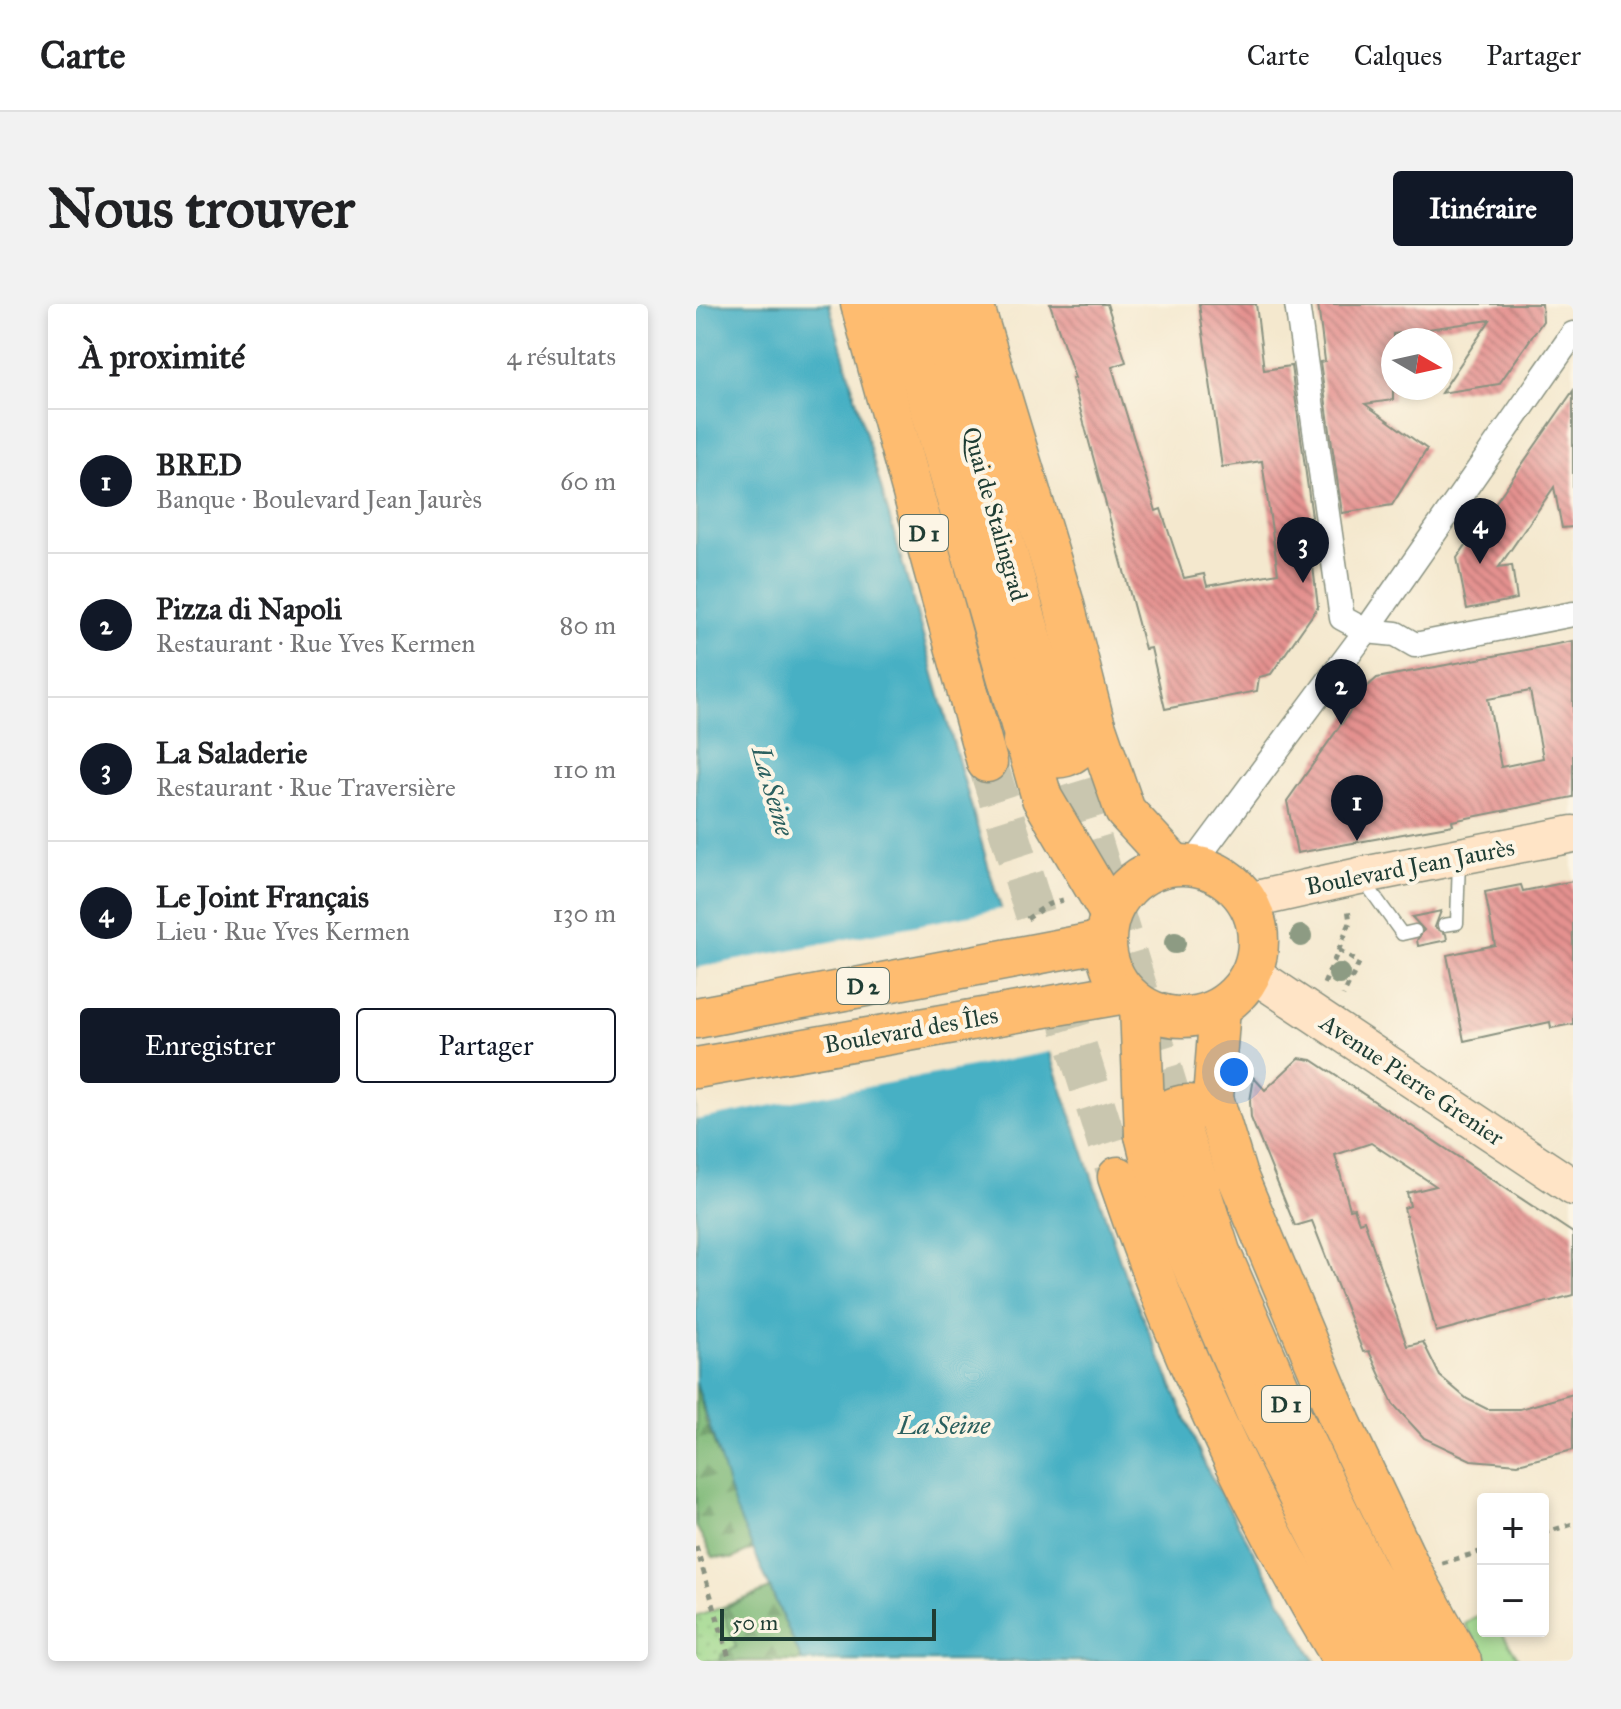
<!DOCTYPE html>
<html lang="fr">
<meta charset="utf-8">
<style>
:root{--surface:#fff;--page:#f2f2f2;--text:#202124;--muted:#757577;--line:#e0e0e0;--accent:#111827}
body{margin:0;font-family:"IM FELL Great Primer",serif;background:var(--page);color:var(--text)}
.controls{position:absolute;right:24px;bottom:24px;display:grid;overflow:hidden;border-radius:8px;box-shadow:0 4px 12px #0003}
.controls button{width:72px;height:72px;display:grid;place-items:center;padding:0;border:0;border-bottom:2px solid var(--line);background:var(--surface);color:var(--text);font:40px sans-serif}
.compass{position:absolute;left:685px;top:24px;width:72px;height:72px;border-radius:50%;background:var(--surface);box-shadow:0 4px 12px #0003;rotate:99deg}
.scale{position:absolute;left:24px;bottom:20px;width:216px;box-sizing:border-box;padding-left:8px;border:4px solid #1f3d34;border-top:0;font-size:22px;line-height:28px;white-space:nowrap;color:#1f3d34;-webkit-text-stroke:6px #fcf5e5;paint-order:stroke}
.you{position:absolute;left:538px;top:768px;width:28px;height:28px;margin:-20px;border:6px solid #fff;border-radius:50%;background:#1a73e8;box-shadow:0 0 0 12px #1a73e833}
.badge{display:grid;place-items:center;width:52px;height:52px;border-radius:50%;background:var(--accent);color:#fff;font-size:26px;font-weight:700}
.pin{position:absolute;translate:-50% -66px;filter:drop-shadow(0 2px 4px #0008)}
.pin::after{content:'';position:absolute;top:42px;width:28px;height:24px;background:inherit;clip-path:polygon(0 0,100% 0,50% 100%)}
.list{margin:0;padding:0;list-style:none}
h2{display:flex;justify-content:space-between;align-items:center;height:104px;margin:0;padding:0 32px;font-size:34px}
h2 small{font-size:26px;font-weight:400;color:var(--muted)}
.list li{display:grid;grid-template-columns:52px 1fr auto;gap:24px;align-items:center;box-sizing:border-box;height:144px;padding:0 32px;border-top:2px solid var(--line)}
.list b{display:block;font-size:30px;white-space:nowrap}
.list p{margin:0;font-size:26px;white-space:nowrap;color:var(--muted)}
.list em{font-size:26px;font-style:normal;color:var(--muted)}
.actions{display:flex;gap:16px;padding:24px 32px}
.actions a{flex:1;padding:18px 0;border:2px solid var(--accent);border-radius:8px;text-align:center;font-size:28px;color:var(--accent)}
.actions .main{background:var(--accent);color:#fff}
.map{position:relative;flex:none;width:877px;height:1357px;overflow:hidden;border-radius:8px}
header{display:flex;align-items:center;gap:48px;box-sizing:border-box;height:112px;padding:0 40px;background:var(--surface);border-bottom:2px solid var(--line)}
header strong{font-size:38px}
nav{display:flex;gap:44px;margin-inline-start:auto;font-size:28px}
.intro{display:flex;align-items:center;justify-content:space-between;box-sizing:border-box;height:192px;padding:0 48px}
h1{margin:0;font-size:56px}
.button{padding:20px 36px;border-radius:8px;background:var(--accent);color:#fff;font-size:28px;font-weight:700}
main{display:flex;gap:48px;padding:0 48px}
aside{flex:1;background:var(--surface);border-radius:8px;box-shadow:0 4px 12px #0003}
.map>svg:first-child{display:block}
</style>
<header>
<strong>Carte</strong>
<nav><a>Carte</a><a>Calques</a><a>Partager</a></nav>
</header>
<div class="intro"><h1>Nous trouver</h1><a class="button">Itinéraire</a></div>
<main>
<aside>
<h2>À proximité<small>4 résultats</small></h2>
<ul class="list">
<li><span class="badge">1</span><div><b>BRED</b><p>Banque · Boulevard Jean Jaurès</p></div><em>60 m</em></li>
<li><span class="badge">2</span><div><b>Pizza di Napoli</b><p>Restaurant · Rue Yves Kermen</p></div><em>80 m</em></li>
<li><span class="badge">3</span><div><b>La Saladerie</b><p>Restaurant · Rue Traversière</p></div><em>110 m</em></li>
<li><span class="badge">4</span><div><b>Le Joint Français</b><p>Lieu · Rue Yves Kermen</p></div><em>130 m</em></li>
</ul>
<div class="actions"><a class="main">Enregistrer</a><a>Partager</a></div>
</aside>
<div class="map">
<svg width="877" height="1357" viewBox="0 0 877 1357">
<defs>
<pattern id="grass-dots" width="8" height="8" patternUnits="userSpaceOnUse" patternTransform="scale(2)"><rect width="8" height="8" fill="#9bd78a"/><path d="M2 2h.1M6 6h.1" fill="none" stroke="#85b978" stroke-width="1.8" stroke-linecap="round"/></pattern>
<pattern id="forest-firs" width="22" height="20" patternUnits="userSpaceOnUse" patternTransform="scale(2)"><rect width="22" height="20" fill="#7cb876"/><path d="M5 1l3.5 6h-7zM16 11l3.5 6h-7z" fill="#659762"/></pattern>
<pattern id="building-back-hatch" width="6" height="6" patternUnits="userSpaceOnUse" patternTransform="scale(2)"><rect width="6" height="6" fill="#e4918f"/><path d="M-1 5l2 2M0 0l6 6M5-1l2 2" fill="none" stroke="#b87876"/></pattern>
</defs>
<rect width="100%" height="100%" fill="#fcf5e5"/>
<filter id="ink" filterUnits="userSpaceOnUse"><feTurbulence type="fractalNoise" baseFrequency=".0125" numOctaves="2"/><feDisplacementMap in="SourceGraphic" scale="16" xChannelSelector="R" yChannelSelector="G"/><feConvolveMatrix kernelMatrix="1 2 1 2 8 2 1 2 1" color-interpolation-filters="sRGB"/></filter>
<filter id="wash" filterUnits="userSpaceOnUse"><feTurbulence type="fractalNoise" baseFrequency=".006" numOctaves="4" result="noise"/><feDisplacementMap in="SourceGraphic" scale="32" xChannelSelector="R" yChannelSelector="G"/><feGaussianBlur stdDeviation="1.8" result="paint"/><feColorMatrix in="noise" values="0 0 0 0 0 0 0 0 0 0 0 0 0 0 0 0 0 1.4 0 .05"/><feComposite in="paint" operator="in"/></filter>
<g filter="url(#wash)">
<rect width="100%" height="100%" fill="#f4e8ce"/>
<!-- grass -->
<path fill="url(#grass-dots)" stroke="#5d8a5f" stroke-width="2" d="M74 1285 106 1357H0V1313Z"/>
<!-- forest -->
<g fill="url(#forest-firs)" stroke="#4e7a55" stroke-width="2">
<path d="M0 1078 10 1118 57 1245 36 1255 17 1253 0 1222Z"/>
<path d="M74 1285 106 1357H23L26 1350 40 1343 26 1305Z"/>
</g>
<!-- garden -->
<path fill="#9bd78a" stroke="#5d8a5f" stroke-width="2" d="M787 1309V1327H805L824 1357H793L769 1320Z"/>
<!-- water -->
<path fill="#46b0c4" stroke="#32767c" stroke-width="2" d="M0 0H133L299 586 429 971 510 1163 619 1357H106L39 1204 0 1078Z"/>
<!-- pier -->
<path fill="#f4e8ce" d="M310 604 358 747 0 816V664Z"/>
<g id="blocks">
<!-- building -->
<g fill="url(#building-back-hatch)" fill-rule="evenodd">
<path d="M354 0H411L430 58 416 63 460 207 465 205 488 274 508 270 511 282 582 269 566 157 526 163 503 0H560L568 66 595 62 616 213 611 214 622 303 575 370 563 373 561 387 469 405 455 344 449 345 376 75 379 74Z"/>
<path d="M622 0H846L847 17 803 80 745 89 794 16 697 30V96L669 100 731 145 696 201 646 209 624 58 629 57Z"/>
<path d="M877 87V223L866 224 858 183 803 263 816 261 821 295 771 305 761 254Z"/>
<path d="M877 337V493L756 517 757 521 601 549 591 497 672 382 681 374ZM834 387 847 454 805 463 792 395Z"/>
<path d="M877 577V720L855 724 854 718 768 737 751 651 799 641 789 588 825 581 827 587Z"/>
<path d="M745 607 739 623 750 630 751 636 722 642 721 636 728 626 716 613Z"/>
<path d="M603 754 616 756 877 929V991L740 1028 708 904 714 902 711 889 740 882 675 839 639 851 654 905 658 904 663 918 668 916 711 1042 727 1038 744 1072 771 1095 791 1105H824L877 1090V1146L822 1160 775 1156 728 1134 697 1100 673 1047 667 1048 616 917 599 922 555 814 554 797 558 774 569 786Z"/>
</g>
</g>
</g>
<g filter="url(#ink)">
<use href="#blocks" fill-opacity="0" stroke="#8a9281" stroke-width="2"/>
<g fill="none" stroke-linecap="round" stroke-linejoin="round">
<!-- primary-tunnel -->
<g stroke="#c9c6af" stroke-width="40" stroke-dasharray="40 20" stroke-linecap="butt">
<path d="M361 421 486 830"/>
<path d="M291 458 422 873"/>
</g>
<!-- lane casing -->
<g stroke="#8a9281" stroke-width="15">
<g id="lane">
<path d="M668 577 706 630 719 627"/>
<path d="M748 621 761 619 763 555"/>
</g>
</g>
<!-- street casing -->
<g stroke="#8a9281" stroke-width="27">
<g id="street">
<path d="M601 0 646 314 670 327 700 330 719 341 877 310"/>
<path d="M497 560 670 327 877 30"/>
</g>
</g>
<!-- secondary casing -->
<g stroke="#8a9281" stroke-width="39">
<g id="secondary">
<path d="M552 597 663 572 877 530"/>
<path d="M556 669 877 883"/>
</g>
</g>
<!-- primary casing -->
<g stroke="#8a9281" stroke-width="43">
<g id="primary">
<path d="M165 0 291 458"/>
<path d="M205 0 346 494 414 609"/>
<path d="M239 0 360 419"/>
<path d="M277 0 367 297 398 418 429 507 478 560"/>
<path d="M327 437C360 465 383 456 398 418"/>
<circle cx="486" cy="637" r="76"/>
<path d="M444 701 449 831 455 855 494 956 562 1113 686 1357"/>
<path d="M524 704 517 794 540 869 645 1119 716 1268 765 1357"/>
<path d="M0 714 409 637"/>
<path d="M0 764 430 689"/>
<path d="M486 830 524 948 591 1102 671 1267 723 1357"/>
<path d="M449 831C469 802 489 792 521 810"/>
<path d="M422 873C479 1043 555 1204 648 1357"/>
</g>
</g>
<!-- path -->
<g stroke="#8a9281" stroke-width="5" stroke-dasharray="6 6" stroke-linecap="butt">
<path d="M331 615 351 601 367 596"/>
<path d="M643 646 663 659 647 692"/>
<path d="M628 680 654 619 652 604"/>
<path d="M847 1229 877 1220"/>
<path d="M0 1242 34 1357"/>
<path d="M746 1259 787 1247"/>
</g>
<!-- lane -->
<use href="#lane" stroke="#fff" stroke-width="12"/>
<!-- street -->
<use href="#street" stroke="#fff" stroke-width="24"/>
<!-- secondary -->
<use href="#secondary" stroke="#ffe4c6" stroke-width="36"/>
<!-- primary -->
<use href="#primary" stroke="#febc70" stroke-width="40"/>
</g>
<!-- trees -->
<g fill="#8d9b83">
<circle cx="605" cy="632" r="11"/>
<circle cx="479" cy="639" r="11"/>
<circle cx="643" cy="670" r="11"/>
</g>
</g>
<g text-anchor="middle" dominant-baseline="central" stroke-width="8" stroke-linejoin="round" paint-order="stroke">
<!-- shield labels -->
<g fill="#fcf5e5" stroke="#617469" stroke-width="2">
<rect x="204" y="211" width="48" height="36" rx="6"/>
<rect x="141" y="664" width="52" height="36" rx="6"/>
<rect x="566" y="1082" width="48" height="36" rx="6"/>
</g>
<g font-size="22" font-weight="bold" fill="#1f3d34">
<text x="228" y="229">D 1</text>
<text x="167" y="682">D 2</text>
<text x="590" y="1100">D 1</text>
</g>
<!-- street labels -->
<g font-size="24" fill="#1f3d34" stroke="#fcf5e5">
<text transform="translate(299 210) rotate(74)">Quai de Stalingrad</text>
<text transform="translate(714 563) rotate(-11)">Boulevard Jean Jaurès</text>
<text transform="translate(215 726) rotate(-10)">Boulevard des Îles</text>
<text transform="translate(716 776) rotate(34)">Avenue Pierre Grenier</text>
</g>
<!-- water labels -->
<g font-size="26" font-style="italic" fill="#2b605f" stroke="#fcf5e5">
<text transform="translate(77 487) rotate(74)">La Seine</text>
<text x="248" y="1121">La Seine</text>
</g>
</g>
</svg>
<div class="controls">
<button>+</button>
<button>−</button>
</div>
<svg class="compass" viewBox="-18 -18 36 36"><path d="M0-13l5 13h-10z" fill="#e53935"/><path d="M0 13l5-13h-10z" fill="#757577"/></svg>
<div class="scale">50 m</div>
<div class="you"></div>
<div class="pin badge" style="left:661px;top:537px">1</div>
<div class="pin badge" style="left:645px;top:421px">2</div>
<div class="pin badge" style="left:607px;top:279px">3</div>
<div class="pin badge" style="left:784px;top:260px">4</div>
</div>
</main>
